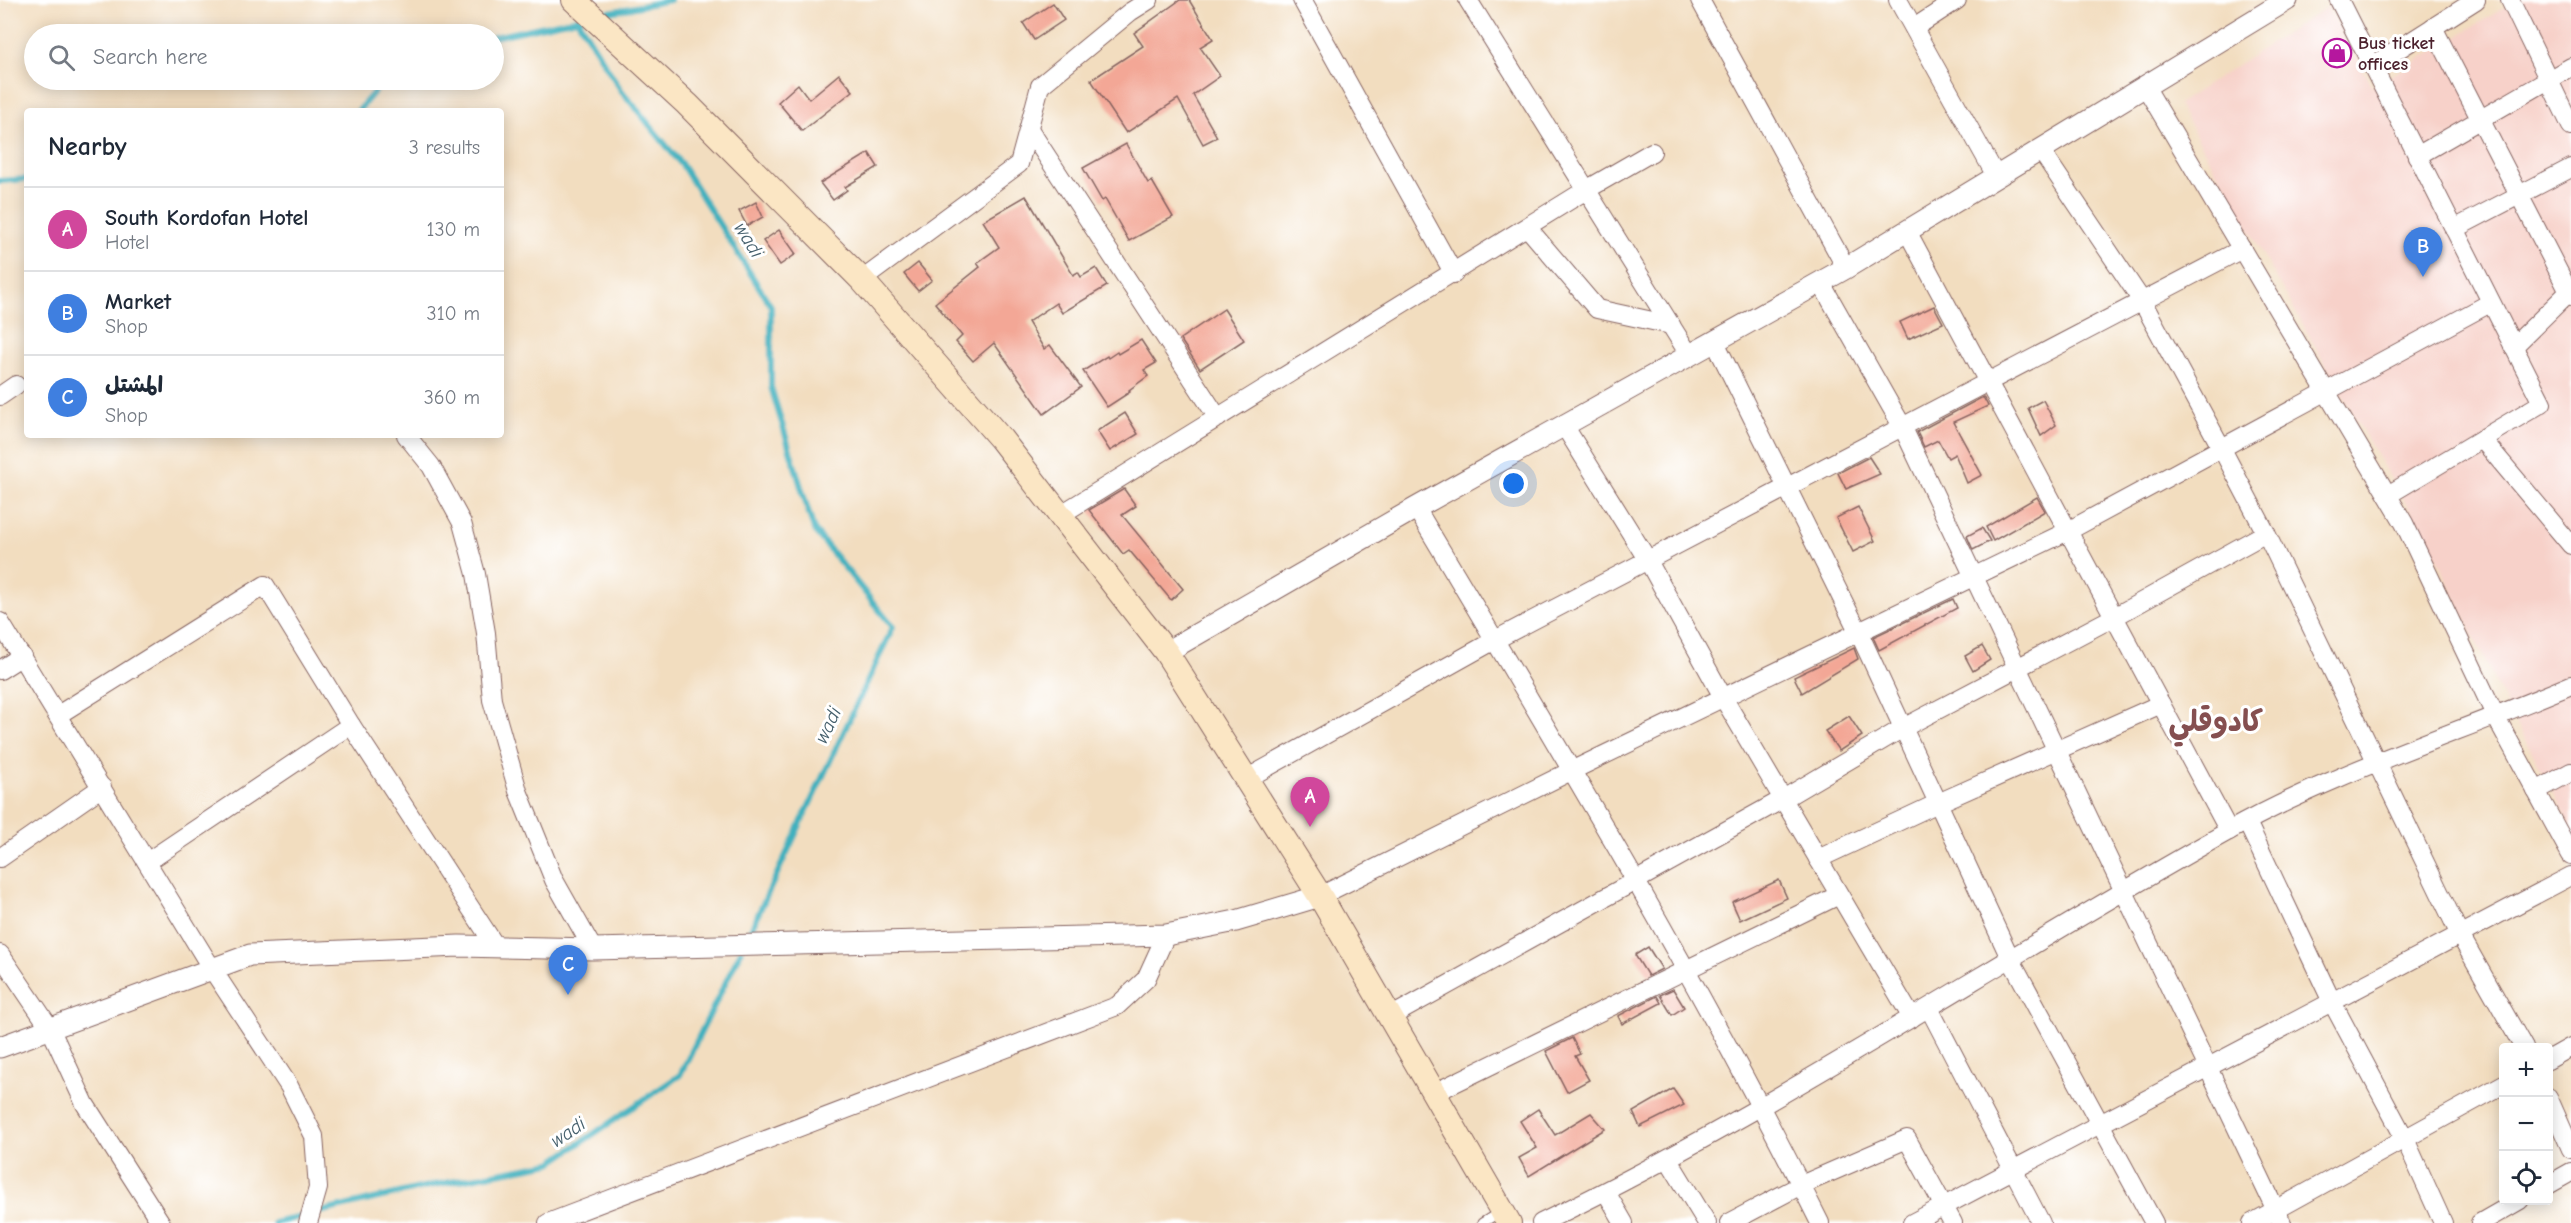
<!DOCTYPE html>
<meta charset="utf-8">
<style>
:root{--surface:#fff;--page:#f6f6f7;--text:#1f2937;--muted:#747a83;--line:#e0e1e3;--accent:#b5179e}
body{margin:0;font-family:"Comic Neue","Playpen Sans Arabic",sans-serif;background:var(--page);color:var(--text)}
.controls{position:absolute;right:18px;bottom:18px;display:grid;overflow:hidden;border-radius:6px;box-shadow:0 3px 15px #0003}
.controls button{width:54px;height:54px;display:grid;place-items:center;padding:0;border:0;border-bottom:2px solid var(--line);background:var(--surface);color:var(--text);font:30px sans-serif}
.you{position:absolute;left:1514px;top:484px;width:21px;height:21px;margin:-15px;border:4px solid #fff;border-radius:50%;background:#1a73e8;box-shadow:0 0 0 9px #1a73e833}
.badge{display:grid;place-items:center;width:39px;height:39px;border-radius:50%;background:var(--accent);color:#fff;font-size:20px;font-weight:700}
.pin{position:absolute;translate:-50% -50px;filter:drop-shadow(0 2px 3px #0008)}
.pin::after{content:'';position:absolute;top:32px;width:21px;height:18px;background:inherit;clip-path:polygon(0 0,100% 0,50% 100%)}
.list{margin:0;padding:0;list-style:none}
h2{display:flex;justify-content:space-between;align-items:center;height:78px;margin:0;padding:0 24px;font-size:26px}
h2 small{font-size:20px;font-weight:400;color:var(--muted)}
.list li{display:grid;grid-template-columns:39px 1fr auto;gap:18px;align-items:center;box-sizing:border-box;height:84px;padding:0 24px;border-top:2px solid var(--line)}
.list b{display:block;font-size:22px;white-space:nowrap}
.list p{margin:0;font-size:20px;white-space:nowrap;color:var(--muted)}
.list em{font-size:20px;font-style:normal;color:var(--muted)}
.icon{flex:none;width:33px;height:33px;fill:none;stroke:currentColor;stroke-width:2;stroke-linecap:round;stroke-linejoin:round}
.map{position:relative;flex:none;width:2571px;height:1223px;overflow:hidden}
.search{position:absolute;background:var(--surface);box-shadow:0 3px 15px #0003;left:24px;top:24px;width:480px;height:66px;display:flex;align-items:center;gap:15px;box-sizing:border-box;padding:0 21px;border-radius:33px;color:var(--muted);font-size:22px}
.panel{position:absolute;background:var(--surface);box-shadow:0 3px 15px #0003;left:24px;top:108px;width:480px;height:330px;border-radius:6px}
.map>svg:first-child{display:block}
</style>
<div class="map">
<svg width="2571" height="1223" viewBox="0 0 2571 1223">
<rect width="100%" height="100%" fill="#fff"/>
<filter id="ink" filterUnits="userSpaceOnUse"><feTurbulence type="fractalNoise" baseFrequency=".0167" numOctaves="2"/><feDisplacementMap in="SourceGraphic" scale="12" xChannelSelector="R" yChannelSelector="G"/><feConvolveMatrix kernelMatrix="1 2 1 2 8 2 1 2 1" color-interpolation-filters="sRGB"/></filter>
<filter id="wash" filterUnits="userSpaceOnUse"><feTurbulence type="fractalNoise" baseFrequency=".008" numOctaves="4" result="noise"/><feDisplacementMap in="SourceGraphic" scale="24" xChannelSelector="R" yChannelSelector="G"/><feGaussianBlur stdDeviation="1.35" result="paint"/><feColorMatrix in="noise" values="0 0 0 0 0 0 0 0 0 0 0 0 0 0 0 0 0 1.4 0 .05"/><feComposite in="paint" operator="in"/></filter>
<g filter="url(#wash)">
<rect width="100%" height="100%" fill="#f2ddbf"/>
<!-- built -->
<path fill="#f7d1c9" d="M2517 0H2571V827L2501 694 2429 542 2374 451 2178 104 2327 7 2373 87Z"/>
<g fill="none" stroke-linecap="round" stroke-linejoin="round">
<!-- stream -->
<g stroke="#41b0be" stroke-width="6">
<path d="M600 14 670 0"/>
<path d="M577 19 621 90 682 165 771 306V387L814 530 893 627 745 942"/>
<path d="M494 37 581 18"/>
<path d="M358 111 384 80"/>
<path d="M0 181 27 179"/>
<path d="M274 1223 424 1187 551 1163 680 1075 741 951"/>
</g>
</g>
<g id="blocks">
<!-- building -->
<g fill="#f3a796">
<path d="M1180 0H1189L1213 39 1200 47 1220 76 1193 95 1217 137 1203 144 1178 99 1126 133 1091 80 1143 46 1134 33Z"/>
<path d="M1053 3 1064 20 1034 40 1023 23Z"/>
<path d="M839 74 853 91 802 131 778 102 798 84 809 99Z"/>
<path d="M1126 144 1148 183 1152 181 1173 217 1129 241 1105 199 1102 201 1083 168Z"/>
<path d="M869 153 878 167 845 187 847 190 833 200 820 183Z"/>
<path d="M1026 196 1073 275 1078 272 1081 277 1096 268 1107 286 1062 313 1056 303 1028 322 1044 349 1050 345 1081 387 1044 414 994 343 973 361 956 342 962 336 935 303 980 267 977 263 999 247 983 221Z"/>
<path d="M756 202 763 217 747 226 739 211Z"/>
<path d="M779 230 796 254 780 265 763 241Z"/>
<path d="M918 263 932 280 918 291 904 274Z"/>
<path d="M1934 306 1943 323 1908 339 1900 322Z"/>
<path d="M1224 309 1244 340 1200 369 1180 339Z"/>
<path d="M1141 340 1156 363 1144 370 1148 376 1129 390 1130 392 1107 407 1083 371 1107 356 1108 358 1117 352 1118 354Z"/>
<path d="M1983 397 1988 406 1953 422 1982 475 1967 483 1955 454 1948 458 1938 440 1924 447 1917 432Z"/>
<path d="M2043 400 2056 425 2041 436 2028 408Z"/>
<path d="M1125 413 1138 434 1110 451 1097 431Z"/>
<path d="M1869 457 1880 474 1846 489 1838 473Z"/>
<path d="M1124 489 1136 506 1122 515 1183 589 1171 600 1129 550 1123 554 1089 510Z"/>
<path d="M2037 497 2045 511 1993 541 1986 527Z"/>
<path d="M1858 507 1875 541 1853 552 1836 518Z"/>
<path d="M1982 528 1990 541 1973 550 1967 536Z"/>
<path d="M1953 599 1957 608 1879 650 1873 637Z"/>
<path d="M1982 646 1990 660 1973 671 1965 656Z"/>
<path d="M1854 648 1858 659 1802 693 1794 677Z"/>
<path d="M1849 716 1862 736 1839 751 1825 731Z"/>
<path d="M1779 880 1787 898 1740 920 1732 902Z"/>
<path d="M1648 947 1662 969 1648 976 1635 955Z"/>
<path d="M1673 989 1684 1007 1672 1015 1660 995Z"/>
<path d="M1657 996 1661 1003 1622 1024 1618 1016Z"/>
<path d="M1572 1038 1580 1054 1575 1056 1589 1080 1567 1092 1546 1051Z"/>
<path d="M1673 1089 1684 1105 1640 1127 1633 1112Z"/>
<path d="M1538 1109 1555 1135 1591 1113 1605 1129 1529 1176 1519 1158 1537 1148 1520 1121Z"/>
</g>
</g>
</g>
<g filter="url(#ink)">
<use href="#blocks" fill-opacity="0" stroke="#85625f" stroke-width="1.5"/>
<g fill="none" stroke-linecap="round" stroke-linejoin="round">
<!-- service casing -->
<g stroke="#85625f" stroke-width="11">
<path id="service" d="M1482 1223 1500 1212"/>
</g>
<!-- minor casing -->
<g stroke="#85625f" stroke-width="20">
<g id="minor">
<path d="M1302 0 1454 274"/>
<path d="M1468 0 1690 356"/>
<path d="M1700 0 1846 268"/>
<path d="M1898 0 1996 176"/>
<path d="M2339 0 2542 403 2388 495"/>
<path d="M2510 0 2571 126"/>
<path d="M2433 27 2571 296"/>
<path d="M1914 28 1957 0"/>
<path d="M2372 66 2476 0"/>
<path d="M2145 86 2404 523 2496 717 2571 855"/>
<path d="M1029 129 1218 418"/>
<path d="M2040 149 2142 301 2222 449 2266 533 2460 935 2524 1048"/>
<path d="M2417 156 2571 67"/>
<path d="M1527 227 1597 309 1671 325"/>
<path d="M2454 229 2571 168"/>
<path d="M1907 231 2229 831"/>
<path d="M862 280 1019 164 1040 86 1130 12 1149 0"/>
<path d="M1821 283 1902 426 2282 1223"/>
<path d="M1715 342 1859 633 2011 960 2154 1223"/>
<path d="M2513 347 2571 290"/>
<path d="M0 396 16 385"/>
<path d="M1565 427 1647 559 1724 699 1912 1018"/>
<path d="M406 435 431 466 462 523 476 574 486 633 492 700 518 791 554 880 593 949"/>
<path d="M2482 439 2571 545"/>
<path d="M1416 508C1556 743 1698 978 1820 1223"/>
<path d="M1060 515 1586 190 1652 152"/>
<path d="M0 622 212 969 289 1086 314 1136 318 1188 308 1223"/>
<path d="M0 670 22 656"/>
<path d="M58 715 265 585 351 725 496 947"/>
<path d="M1246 779 1495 640 2242 249"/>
<path d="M2536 791 2571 772"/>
<path d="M2247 822 2332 1002 2405 1139 2443 1223"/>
<path d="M0 858 102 787"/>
<path d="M1818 859 1938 803 2161 704"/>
<path d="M147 862 351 725"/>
<path d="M1320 896 1573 770 2068 531 2490 303"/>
<path d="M0 954 50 1028 85 1104 161 1223"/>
<path d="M1929 1008 2041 1223"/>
<path d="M1390 1017 1783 799 1903 728 2114 617 2266 533"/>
<path d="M2548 1060 2571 1047"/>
<path d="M1434 1093 1839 895"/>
<path d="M2548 1097 2571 1149"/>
<path d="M1668 1159 1707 1223"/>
<path d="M2548 1185 2571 1172"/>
<path d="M1606 1192 1624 1223"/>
<path d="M548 1223 1117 1006 1146 979 1166 935"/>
<path d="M1541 1223C1778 1109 1997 960 2227 832 2336 771 2456 734 2571 685"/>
<path d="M1729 1223 1801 1185 1907 1139 1953 1223"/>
<path d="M1912 1223 2571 876"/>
<path d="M2252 1223 2504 1084"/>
<path d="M2480 1223 2520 1200"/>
</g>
</g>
<!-- tertiary casing -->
<g stroke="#85625f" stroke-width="23">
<g id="tertiary">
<path d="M1166 652 1416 508 1846 268 2287 0"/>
<path d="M0 1047 250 955 459 946 593 949 1166 935 1236 921 1320 896"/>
</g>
</g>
<!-- secondary casing -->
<g stroke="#85625f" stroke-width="26">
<path id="secondary" d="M574 0 687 104 862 280 1001 439 1166 652 1320 896 1509 1223"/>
</g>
<!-- service -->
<use href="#service" stroke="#fff" stroke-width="9"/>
<!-- minor -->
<use href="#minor" stroke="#fff" stroke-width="18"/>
<!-- tertiary -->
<use href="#tertiary" stroke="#fff" stroke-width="21"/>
<!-- secondary -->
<use href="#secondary" stroke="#fbe6c4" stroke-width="24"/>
</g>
</g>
<!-- icons -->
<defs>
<g id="shop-ring" transform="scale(1.5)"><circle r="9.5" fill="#fff" stroke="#b5179e" stroke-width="1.5"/><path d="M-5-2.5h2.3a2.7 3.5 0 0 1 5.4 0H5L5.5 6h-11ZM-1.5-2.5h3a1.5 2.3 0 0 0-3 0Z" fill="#b5179e"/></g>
</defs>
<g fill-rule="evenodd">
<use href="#shop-ring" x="2337" y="53"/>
</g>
<g text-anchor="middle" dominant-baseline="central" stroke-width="6" stroke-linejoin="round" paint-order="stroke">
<!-- poi labels -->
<g font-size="18" font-weight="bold" fill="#4a1f2b" stroke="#fff" text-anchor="start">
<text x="2358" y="43">Bus ticket<tspan x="2358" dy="21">offices</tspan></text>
</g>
<!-- water labels -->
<g font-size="20" font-style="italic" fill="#46606d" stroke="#fff">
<text transform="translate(749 240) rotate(58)">wadi</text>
<text transform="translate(828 725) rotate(-65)">wadi</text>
<text transform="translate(568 1132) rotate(-34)">wadi</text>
</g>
<!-- town labels -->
<g font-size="30" font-weight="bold" fill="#854f50" stroke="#fff">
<text x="2216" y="721">كادوقلي</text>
</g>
</g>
</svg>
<div class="controls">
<button>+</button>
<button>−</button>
<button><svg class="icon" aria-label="locate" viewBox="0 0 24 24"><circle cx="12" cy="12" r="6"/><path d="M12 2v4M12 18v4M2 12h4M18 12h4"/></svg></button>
</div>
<div class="you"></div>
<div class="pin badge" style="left:1310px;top:827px;background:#d1479c">A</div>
<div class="pin badge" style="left:2423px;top:277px;background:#3f7fe0">B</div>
<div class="pin badge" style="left:568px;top:995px;background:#3f7fe0">C</div>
<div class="search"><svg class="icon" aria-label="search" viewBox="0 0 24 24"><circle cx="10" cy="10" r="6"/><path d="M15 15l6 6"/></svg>Search here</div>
<section class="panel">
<h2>Nearby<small>3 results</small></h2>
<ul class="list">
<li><span class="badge" style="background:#d1479c">A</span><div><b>South Kordofan Hotel</b><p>Hotel</p></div><em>130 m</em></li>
<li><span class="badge" style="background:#3f7fe0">B</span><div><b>Market</b><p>Shop</p></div><em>310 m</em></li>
<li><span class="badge" style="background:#3f7fe0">C</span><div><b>المشتل</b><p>Shop</p></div><em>360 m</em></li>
</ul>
</section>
</div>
